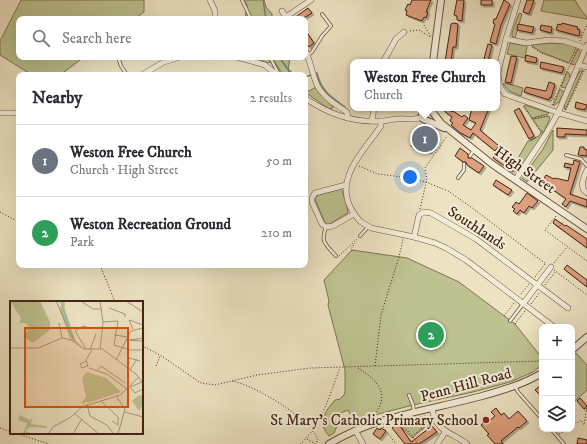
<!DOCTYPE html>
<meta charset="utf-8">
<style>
:root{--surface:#fff;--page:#f2f2f3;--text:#2b2b33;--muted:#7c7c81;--line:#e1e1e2;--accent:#8f2418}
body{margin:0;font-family:"IM FELL DW Pica",serif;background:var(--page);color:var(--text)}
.controls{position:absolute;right:12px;bottom:12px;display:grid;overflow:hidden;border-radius:8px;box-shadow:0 4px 16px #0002}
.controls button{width:36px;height:36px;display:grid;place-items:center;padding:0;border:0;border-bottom:1px solid var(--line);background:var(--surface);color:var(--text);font:20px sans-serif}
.you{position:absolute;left:410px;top:177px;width:14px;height:14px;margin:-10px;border:3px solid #fff;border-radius:50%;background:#1a73e8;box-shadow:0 0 0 6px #1a73e833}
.badge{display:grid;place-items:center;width:26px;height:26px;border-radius:50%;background:var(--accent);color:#fff;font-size:13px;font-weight:700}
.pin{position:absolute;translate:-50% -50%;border:2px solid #fff;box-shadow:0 1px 4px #0006}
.popup{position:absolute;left:350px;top:59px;width:150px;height:52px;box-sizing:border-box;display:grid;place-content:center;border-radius:8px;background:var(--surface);filter:drop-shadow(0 1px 3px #0005);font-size:13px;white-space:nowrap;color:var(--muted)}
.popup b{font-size:15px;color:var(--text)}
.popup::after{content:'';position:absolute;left:50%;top:100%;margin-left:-8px;border:8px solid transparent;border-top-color:var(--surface)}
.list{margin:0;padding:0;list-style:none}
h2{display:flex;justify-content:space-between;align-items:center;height:52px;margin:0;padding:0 16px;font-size:17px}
h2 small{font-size:13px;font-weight:400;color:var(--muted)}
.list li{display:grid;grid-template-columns:26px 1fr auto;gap:12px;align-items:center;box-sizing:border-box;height:72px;padding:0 16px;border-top:1px solid var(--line)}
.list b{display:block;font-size:15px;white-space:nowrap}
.list p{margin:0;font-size:13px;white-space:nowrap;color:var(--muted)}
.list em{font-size:13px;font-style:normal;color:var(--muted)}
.icon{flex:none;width:22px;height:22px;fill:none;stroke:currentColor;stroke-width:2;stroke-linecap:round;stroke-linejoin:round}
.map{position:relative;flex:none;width:587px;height:444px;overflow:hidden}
.search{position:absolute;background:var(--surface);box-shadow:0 4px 16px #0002;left:16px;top:16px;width:292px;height:44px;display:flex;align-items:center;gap:10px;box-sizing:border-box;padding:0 14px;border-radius:8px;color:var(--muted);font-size:15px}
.panel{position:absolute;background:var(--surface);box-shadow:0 4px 16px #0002;left:16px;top:72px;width:292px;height:196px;border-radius:8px}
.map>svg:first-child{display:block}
</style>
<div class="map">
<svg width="587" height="444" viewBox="0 0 587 444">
<defs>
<filter id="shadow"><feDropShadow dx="2" dy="2" stdDeviation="0" flood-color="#0004"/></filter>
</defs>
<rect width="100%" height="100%" fill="#ede3c3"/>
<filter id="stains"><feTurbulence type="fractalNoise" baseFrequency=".005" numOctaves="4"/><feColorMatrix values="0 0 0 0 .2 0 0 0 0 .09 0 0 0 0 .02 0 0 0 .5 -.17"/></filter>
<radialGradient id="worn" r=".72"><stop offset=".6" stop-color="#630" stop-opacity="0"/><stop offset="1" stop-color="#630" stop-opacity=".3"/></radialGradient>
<!-- green -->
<g fill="#bec290" stroke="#807253">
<path d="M21 0H144V12L134 19H19V57H84L60 75H32L0 55V41Z"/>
<path d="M244 0H264L266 7 272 14V19H245L247 5Z"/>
<path d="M544 0H575L581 10 587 17V19L541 11Z"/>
<path d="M519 13 522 14 515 38 512 36V33Z"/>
<path d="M510 43 527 46 525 58 507 54Z"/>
<path d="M550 43 568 44 577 46 569 63 541 52 531 45Z"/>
<path d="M578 49 581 53 576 65 571 64Z"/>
<path d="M258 57H290L288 71 294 75H283L274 61 267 63 259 59Z"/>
<path d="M583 70 565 110 564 104 574 79 576 78 579 72Z"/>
<path d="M567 72 570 74 569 76 571 77 566 88 561 87Z"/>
<path d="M505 83 523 88 521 96 509 91 503 84Z"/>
<path d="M305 88 309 91 314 88H318L331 103 333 108 329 109 305 92Z"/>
<path d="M560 89 564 92 559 102 553 106Z"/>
<path d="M525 105 549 113 548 114 532 118 524 106Z"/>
<path d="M549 116 550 118 544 132 540 130 533 119Z"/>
<path d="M553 130V150L527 182 522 178 543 149Z"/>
<path d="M541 132 543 133 541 138 519 171 513 172 511 170 528 141 539 136Z"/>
<path d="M341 189C343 192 348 209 348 213L328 225 325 223 315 199 318 195Z"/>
<path d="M352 250 407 258 459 282 515 324 542 358V365L533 372 510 382 473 392 413 405 371 416 361 421 353 420 348 410 333 416 337 426 334 433 329 436C317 423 325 411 335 400L340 399 344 395 345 391V370L328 305 329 301 324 280Z"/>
<path d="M576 353 587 365V390L572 404V356Z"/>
<path d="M425 416 430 418 431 422 412 438 398 423Z"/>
</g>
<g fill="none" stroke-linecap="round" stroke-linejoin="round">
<!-- stream -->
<g stroke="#778071" stroke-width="1.5">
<path d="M263 0 266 19"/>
<path d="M279 57 287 68 294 75"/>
<path d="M305 77 317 73C321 91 331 97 345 107"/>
</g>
</g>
<!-- building -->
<g fill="#dd9f7d" stroke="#422216" filter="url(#shadow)">
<path d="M412 0H431L426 12H428L426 18 424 17 422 21 406 15 407 11 405 10 408 4 410 5Z"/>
<path d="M457 0H464L462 21 457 20V16L454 15Z"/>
<rect x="481" y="0" width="11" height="5"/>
<path d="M504 0 510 4 501 25 496 44 490 42 495 24 493 23 494 19H496Z"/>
<path d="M527 0H534L529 14 523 12Z"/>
<path d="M308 8 312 13 302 19H293Z"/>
<path d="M454 23 458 24 456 47H453L451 62H445L451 24Z"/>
<path d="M562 23 578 27 577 29 580 30 579 36 556 30 558 24 561 25Z"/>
<path d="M518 24 534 27 532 33 517 30Z"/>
<path d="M541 25 552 27 551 33 540 30Z"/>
<path d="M305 30 314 43 309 47 305 41Z"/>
<path d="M488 44 492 45 488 62H483Z"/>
<path d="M526 55 537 58 536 63 525 61Z"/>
<path d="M511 56 517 57 511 83 505 82Z"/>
<path d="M541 62 564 67 562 73 540 68Z"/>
<path d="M549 82 555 84 551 98 550 97 549 100 524 92 526 87 546 91Z"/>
<path d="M576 102 587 105 585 110 575 108Z"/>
<path d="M446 108 452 112 453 111 462 117 464 115 468 118 463 125 471 130 476 123 469 120 472 108H489L480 130 499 146 495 151 473 133 470 138 459 132 451 125 453 123 450 121 452 117 444 111Z"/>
<path d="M519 108 534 136 529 139 514 111Z"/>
<path d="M557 128 587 130V135L565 134V137H557Z"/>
<path d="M417 130 424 132 421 139 435 144 433 149H431L430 152 411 146Z"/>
<path d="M580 147H584V149L587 150V156L578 155Z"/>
<path d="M460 148 468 154V158H472L484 166 479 173 467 165 466 162H463L455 156Z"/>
<path d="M496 153 513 166 510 170 493 158Z"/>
<path d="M574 160 580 162 570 194 587 200V207L570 201 566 207 562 204 566 199 552 189 551 190 541 184 546 175 554 179 555 178 568 181 571 168 564 167 565 163 573 165Z"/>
<path d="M496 180 512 190 508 195 493 185Z"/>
<path d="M527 193 538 201 532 208 529 206 524 213 520 210 517 214 513 211 515 209 512 207 516 202 519 204Z"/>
<path d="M555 219 565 226 566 225 587 239V248L553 223Z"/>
<path d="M567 265 587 280V287L564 269Z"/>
<path d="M542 384V397L535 390Z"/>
<path d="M580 398 587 406 584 409 577 401Z"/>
<path d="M496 408 501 415 504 413 509 419 518 411 527 421 519 428 518 427 501 441 503 444H495L487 435 489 434 481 425 487 420 488 422 495 416 491 412Z"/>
<path d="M398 423 411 442 432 426 437 432 419 444H405L392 428Z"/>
<path d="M377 428 380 430 381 428 386 431 380 439 373 434Z"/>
<path d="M578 438 587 440V444H577Z"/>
</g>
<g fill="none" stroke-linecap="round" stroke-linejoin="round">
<!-- service casing -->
<g stroke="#6d5241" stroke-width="4">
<g id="service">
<path d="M242 0 251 19"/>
<path d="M308 55 312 52 322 36 331 26 322 14"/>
<path d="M118 57 121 66 127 75"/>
<path d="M270 57 279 75"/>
<path d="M566 155 581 159 587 166"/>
<path d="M470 156 474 150"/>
<path d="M458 178 464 170V164"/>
<path d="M326 227C320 243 326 244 336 256"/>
<path d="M360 236 368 227"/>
<path d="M510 321 523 304"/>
<path d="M515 386 518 392 542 419"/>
<path d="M409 395 413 405 414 412"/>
<path d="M551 429 564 444"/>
</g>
</g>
<!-- minor casing -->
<g stroke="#6d5241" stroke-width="6">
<g id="minor">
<path d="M210 0 215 11V19"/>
<path d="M518 0 506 39 498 72 499 83 501 88 505 94 513 97 559 113 587 121"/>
<path d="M282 11 286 17"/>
<path d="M288 19 286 17 311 0"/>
<path d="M506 39 526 43 549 40 564 41 586 48"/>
<path d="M305 49C310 60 312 73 317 85 323 97 336 105 347 112L348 118"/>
<path d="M237 57 265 65 277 75"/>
<path d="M383 62 396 39 404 32"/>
<path d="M578 65 587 67"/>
<path d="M142 75 164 62 180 57"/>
<path d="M305 98C328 114 354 123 382 121 387 121 392 119 397 119 406 118 414 121 422 117"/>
<path d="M0 113H19"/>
<path d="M372 121 374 108"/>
<path d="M587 170C583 178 579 188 587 193"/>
<path d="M516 179 546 134 558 113 587 45"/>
<path d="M346 185 315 193 312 198V202L322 224 326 227 333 226 354 214"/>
<path d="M359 220C328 185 360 156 381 126V121"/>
<path d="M361 222 371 228 414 237 435 243 446 248 466 260 554 327"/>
<path d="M414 237 419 215 424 212 431 213 476 239 568 308"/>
<path d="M523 304 551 267"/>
<path d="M432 409C433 413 434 417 436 421 441 432 458 436 467 444"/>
<path d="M355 430 363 444"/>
<path d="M437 444 446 431"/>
</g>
</g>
<!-- tertiary casing -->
<g stroke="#6d5241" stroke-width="8">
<g id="tertiary">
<path d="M433 62 441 0"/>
<path d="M424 108 422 115 423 119 444 128"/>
<path d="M434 114 441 123 492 164 587 229"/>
<path d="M572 350 587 337"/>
<path d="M329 444C375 416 431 410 482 396 503 390 524 384 542 373"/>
</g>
</g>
<!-- path -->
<g stroke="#422216" stroke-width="1" stroke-dasharray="1 2" stroke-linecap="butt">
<path d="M424 25 431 37"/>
<path d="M410 31 419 30 430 37"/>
<path d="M580 41 587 24"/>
<path d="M532 47 541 53 573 65"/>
<path d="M552 105 577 49"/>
<path d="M523 106 540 131 542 132"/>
<path d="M566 110 584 71"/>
<path d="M532 119 549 115"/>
<path d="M359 166 378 174 402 177 426 182 448 191 471 207 546 264"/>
<path d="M420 209 427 179 425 168 447 136"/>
<path d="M0 212 19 222"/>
<path d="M556 216 545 230 587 261"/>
<path d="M558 228 563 222"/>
<path d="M352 251 351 249 355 243"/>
<path d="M339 256 357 239"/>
<path d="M554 263 567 247"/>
<path d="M100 265 115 302"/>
<path d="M554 270 587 295"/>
<path d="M535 277 545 264"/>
<path d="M545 285 556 271"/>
<path d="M521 294 529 284"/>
<path d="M531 304 540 292"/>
<path d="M504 316 514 303"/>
<path d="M515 324 525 311"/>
<path d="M142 346 160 355 201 383 215 385 257 375 310 368 542 361"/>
<path d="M156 366 160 356"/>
<path d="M375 366 381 315 399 257 403 239"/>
<path d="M358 368C379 382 391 394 373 417"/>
<path d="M232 381C254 385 310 418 318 440L315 444"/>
<path d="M400 422 412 436 431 421"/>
<path d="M572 426 581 420 584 425 587 407"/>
<path d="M383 427 396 444"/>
<path d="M0 428 11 432"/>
<path d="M15 433 49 444"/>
<path d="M559 434 567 429"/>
<path d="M413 437 418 444"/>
<path d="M307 439 315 444"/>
<path d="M300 444C322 426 330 393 340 368"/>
<path d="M410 444 414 440"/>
</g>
<!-- service -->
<use href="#service" stroke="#f3edd8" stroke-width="2.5"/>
<!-- minor -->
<use href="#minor" stroke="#f3edd8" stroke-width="5"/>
<!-- tertiary -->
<use href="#tertiary" stroke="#f3edd8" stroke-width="6"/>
</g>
<!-- markers -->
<circle fill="#8f2418" stroke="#f3edd8" stroke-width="1.5" cx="486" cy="420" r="4"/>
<g text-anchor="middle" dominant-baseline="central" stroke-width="4" stroke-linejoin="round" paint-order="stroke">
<!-- street labels -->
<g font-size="15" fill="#422216" stroke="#f3edd8">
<text transform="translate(525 170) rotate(35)">High Street</text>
<text transform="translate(477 228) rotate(33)">Southlands</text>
<text transform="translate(466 385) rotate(-15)">Penn Hill Road</text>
</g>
<!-- poi labels -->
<g font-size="15" fill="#422216" stroke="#f3edd8" text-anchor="end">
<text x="478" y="420">St Mary's Catholic Primary School</text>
</g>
</g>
<!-- overview -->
<g transform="translate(10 301)">
<rect width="133" height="133" fill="#ede3c3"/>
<path d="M0 0H30L40 21V29L23 42 14 36 19 26 15 22H9L11 17ZM52 0 55 2 54 10 66 40 73 46 60 38 49 7 53 4ZM77 71 96 77 111 91 78 102 76 100 73 104 72 101 76 96 72 77ZM129 94 133 95V104L129 110 122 100ZM10 114 20 119 22 117 21 123 36 125 37 127 20 126 15 130 24 133H13L17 122 8 119Z" fill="#bec290"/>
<path fill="none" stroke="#9abfae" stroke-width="2" d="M51 0 63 36"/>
<path fill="none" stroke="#a9967e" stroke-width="1" d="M46 0 64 40M71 0 83 8H91M116 0 133 11M99 7 115 13V16M93 21 108 20 104 44 120 49H133M49 22 52 37M123 28 119 19 133 24M104 34 118 36M117 39 133 40M120 39 133 37M0 47H28L52 37 61 39 74 48H89M91 47 126 73 133 82M76 48 65 30 73 25 77 26M80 49 86 33M90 49 93 21 90 0M106 59 121 30 133 27M76 60 70 63 72 67 77 65M120 62 118 61 119 57 130 60M78 66 76 59 82 49M79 67 97 73 117 88M88 69 91 65 115 82M120 69 127 58M120 86 125 92 133 88M120 86 132 81M106 95 115 108 108 133M91 100 108 116V124L102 120M77 103 80 115 97 124 103 132M115 111 133 116M65 113 89 133M38 133 43 126 61 116 72 106 110 94 129 76M63 133 71 119"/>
<path fill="#d7540d" fill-opacity="0.15" stroke="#d7540d" stroke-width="2" d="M15 27H118V106H15Z"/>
<rect width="133" height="133" fill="none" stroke="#422216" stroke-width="2"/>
</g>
<rect width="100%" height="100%" filter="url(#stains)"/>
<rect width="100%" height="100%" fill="url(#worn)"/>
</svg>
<div class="controls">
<button>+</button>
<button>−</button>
<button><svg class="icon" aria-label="layers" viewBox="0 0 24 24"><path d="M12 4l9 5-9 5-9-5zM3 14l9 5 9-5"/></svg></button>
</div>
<div class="you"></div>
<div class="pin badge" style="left:425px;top:139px;background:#6b7280">1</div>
<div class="popup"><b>Weston Free Church</b>Church</div>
<div class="pin badge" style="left:431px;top:335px;background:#2e9e5b">2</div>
<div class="search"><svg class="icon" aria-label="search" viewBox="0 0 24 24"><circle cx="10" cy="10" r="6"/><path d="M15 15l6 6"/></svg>Search here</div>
<section class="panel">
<h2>Nearby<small>2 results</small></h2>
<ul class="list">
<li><span class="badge" style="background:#6b7280">1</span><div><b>Weston Free Church</b><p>Church · High Street</p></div><em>50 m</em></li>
<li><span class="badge" style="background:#2e9e5b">2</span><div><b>Weston Recreation Ground</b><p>Park</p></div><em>210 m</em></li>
</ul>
</section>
</div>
